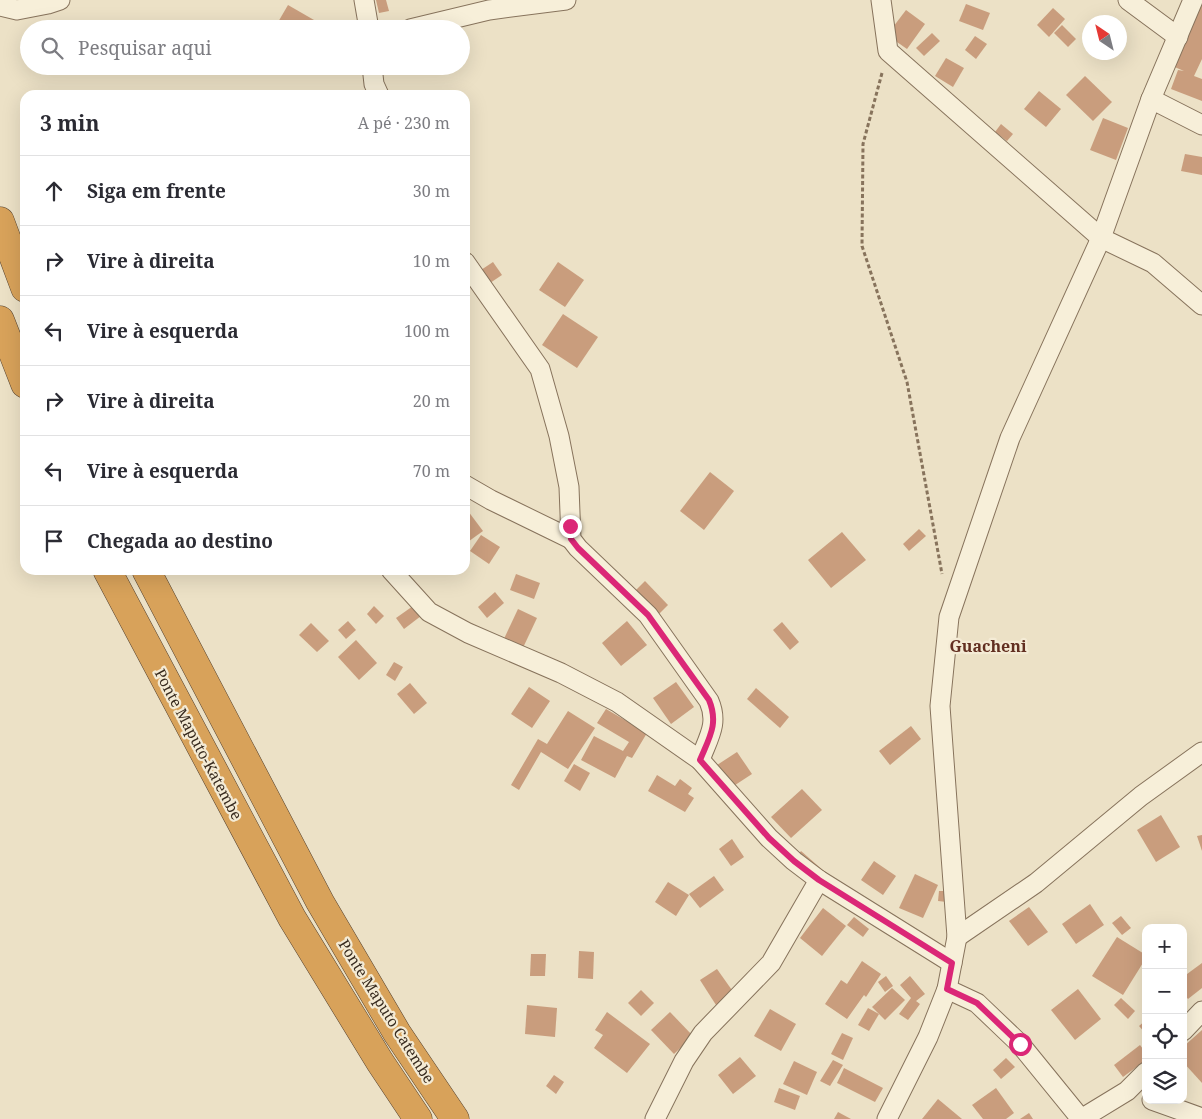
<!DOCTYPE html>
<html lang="pt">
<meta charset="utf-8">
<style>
:root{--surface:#fff;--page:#f2f2f3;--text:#2b2b33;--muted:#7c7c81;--line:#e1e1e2}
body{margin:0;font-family:"Noto Serif",serif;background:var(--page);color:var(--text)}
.controls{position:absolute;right:15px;bottom:15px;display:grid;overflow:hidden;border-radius:10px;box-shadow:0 5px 20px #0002}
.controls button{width:45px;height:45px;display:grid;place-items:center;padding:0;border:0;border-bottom:1px solid var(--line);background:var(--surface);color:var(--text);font:25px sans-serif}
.compass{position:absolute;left:1082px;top:15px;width:45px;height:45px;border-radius:50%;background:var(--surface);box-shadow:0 5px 20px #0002;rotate:325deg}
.stop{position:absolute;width:15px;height:15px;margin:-11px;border:4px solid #db2777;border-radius:50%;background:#fff}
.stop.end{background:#db2777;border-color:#fff;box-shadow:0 1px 5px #0008}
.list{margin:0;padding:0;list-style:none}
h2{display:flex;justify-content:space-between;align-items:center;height:65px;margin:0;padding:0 20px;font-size:21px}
h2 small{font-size:16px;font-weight:400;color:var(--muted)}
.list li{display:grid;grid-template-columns:32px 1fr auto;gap:15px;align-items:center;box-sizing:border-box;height:70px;padding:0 20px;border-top:1px solid var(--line)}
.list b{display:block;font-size:19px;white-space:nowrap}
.list em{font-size:16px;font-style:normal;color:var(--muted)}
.icon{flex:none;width:28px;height:28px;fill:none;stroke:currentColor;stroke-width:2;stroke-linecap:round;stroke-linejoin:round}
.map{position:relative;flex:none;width:1202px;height:1119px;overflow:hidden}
.search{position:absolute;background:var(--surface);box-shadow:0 5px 20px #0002;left:20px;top:20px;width:450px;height:55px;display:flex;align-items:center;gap:12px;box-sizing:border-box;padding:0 18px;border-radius:28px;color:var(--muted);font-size:19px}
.panel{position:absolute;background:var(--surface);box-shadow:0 5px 20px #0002;left:20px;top:90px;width:450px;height:485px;border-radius:15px}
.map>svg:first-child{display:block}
</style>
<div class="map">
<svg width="1202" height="1119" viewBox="0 0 1202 1119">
<rect width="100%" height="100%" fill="#ece1c6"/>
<!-- building -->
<g fill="#c99d7d">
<path d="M376 0H386L389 11 379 13Z"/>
<path d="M1202 0V59L1194 76 1202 79V101L1171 89 1178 70 1184 71 1170 65Z"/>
<path d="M966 4 990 13 983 30 959 21Z"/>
<path d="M288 5 314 20 309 29H274Z"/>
<path d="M1053 8 1065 19 1049 37 1037 25Z"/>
<path d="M906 10 925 24 907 49 887 35Z"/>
<path d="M1062 25 1076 39 1068 47 1054 33Z"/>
<path d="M932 33 940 41 924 56 916 48Z"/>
<path d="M975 36 987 44 976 59 965 50Z"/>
<path d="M946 58 964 68 953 87 935 76Z"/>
<path d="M214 66H230L227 73Z"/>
<path d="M1085 76 1112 102 1093 121 1066 95Z"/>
<path d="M1039 91 1061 109 1046 127 1024 109Z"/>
<path d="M1103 118 1128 128 1116 160 1090 150Z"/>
<path d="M1001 124 1013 134 1007 141 995 132Z"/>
<path d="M1185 154 1202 157V175L1181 171Z"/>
<path d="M493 262 502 275 490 283 481 270Z"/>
<path d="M558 262 584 280 565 307 539 290Z"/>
<path d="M563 314 598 337 577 368 542 345Z"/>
<path d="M710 472 734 491 704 530 680 511Z"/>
<path d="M465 507 483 531 465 544Z"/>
<path d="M919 529 926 536 909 551 903 544Z"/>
<path d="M842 532 866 560 831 588 808 560Z"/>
<path d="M481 535 500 547 489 564 470 551Z"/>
<path d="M516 574 540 583 534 599 510 590Z"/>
<path d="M645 581 668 605 657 616 633 593Z"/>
<path d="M495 592 504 603 487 618 478 607Z"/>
<path d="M374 606 384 616 376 624 367 614Z"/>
<path d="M413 606 421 616 404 629 396 618Z"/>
<path d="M518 609 537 618 521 652 502 643Z"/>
<path d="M348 621 356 630 346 639 338 630Z"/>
<path d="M627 621 647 645 621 666 602 643Z"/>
<path d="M782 622 799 642 790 650 773 630Z"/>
<path d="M311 623 329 641 317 652 299 635Z"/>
<path d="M356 640 377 663 359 680 338 657Z"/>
<path d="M394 662 403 667 395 681 386 675Z"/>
<path d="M676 682 694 707 671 724 653 698Z"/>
<path d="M410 683 427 703 414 714 397 694Z"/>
<path d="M529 687 550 701 532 728 511 714Z"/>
<path d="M756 688 789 717 780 728 747 699Z"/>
<path d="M606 709 647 733 632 758 627 756 615 778 581 760 594 736 623 751 629 742 597 723Z"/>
<path d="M568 711 595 728 568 769 541 752 519 790 511 785 538 739 547 744Z"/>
<path d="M911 726 921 739 890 765 879 751Z"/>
<path d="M737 752 752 774 729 789 714 767Z"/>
<path d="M574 764 590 773 580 791 564 781Z"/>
<path d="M657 775 675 786 680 779 692 788 688 794 694 798 685 812 648 791Z"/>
<path d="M802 789 822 810 791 838 771 817Z"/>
<path d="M1161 815 1180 847 1156 862 1137 830Z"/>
<path d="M1202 835V851L1197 836Z"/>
<path d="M732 839 744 857 731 866 719 849Z"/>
<path d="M801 851 825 872 819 880 795 859Z"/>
<path d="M874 861 896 876 883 895 861 880Z"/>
<path d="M915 874 938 885 923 918 899 908Z"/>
<path d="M714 876 724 890 700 908 689 894Z"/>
<path d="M668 882 689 895 676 916 655 902Z"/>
<path d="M939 891H947V902L938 901Z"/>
<path d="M1090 904 1104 925 1076 944 1062 924Z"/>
<path d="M1029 907 1048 932 1028 946 1009 921Z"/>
<path d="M823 908 846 926 822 956 800 938Z"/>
<path d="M1121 916 1131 928 1122 935 1112 923Z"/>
<path d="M854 917 869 929 863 937 847 925Z"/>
<path d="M1117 937 1146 955V958L1123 995 1092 976Z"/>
<path d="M579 951 594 952 593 979 578 978Z"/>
<path d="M531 954H546L545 976H530Z"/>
<path d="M862 961 881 974 866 997 864 995 847 1019 825 1004 841 980 847 984Z"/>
<path d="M1202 963V988L1188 999 1183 993V977Z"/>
<path d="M717 969 734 993 716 1005 700 980Z"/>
<path d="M886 976 893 986 885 992 878 982Z"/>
<path d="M910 976 925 994 916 1001 920 1004 908 1020 899 1014 911 998 900 985Z"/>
<path d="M892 988 905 1000 885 1020 872 1007Z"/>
<path d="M1078 989 1101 1019 1075 1040 1051 1010Z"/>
<path d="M641 990 654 1003 641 1016 628 1003Z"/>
<path d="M1121 998 1135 1011 1128 1019 1114 1005Z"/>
<path d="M527 1005 557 1008 555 1037 525 1034Z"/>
<path d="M868 1008 879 1014 869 1031 858 1025Z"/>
<path d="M770 1009 796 1024 781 1051 754 1036Z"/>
<path d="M607 1012 650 1044 627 1073 594 1048 603 1035 595 1030Z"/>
<path d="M670 1012 693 1036 674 1054 651 1030Z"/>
<path d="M1146 1020V1034L1139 1026Z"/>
<path d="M1202 1030V1083L1183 1062V1047Z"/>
<path d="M842 1033 853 1038 843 1060 831 1054Z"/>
<path d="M1140 1045 1146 1053V1060L1123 1077 1114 1065Z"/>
<path d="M740 1057 756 1076 733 1094 718 1075Z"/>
<path d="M1006 1058 1015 1067 1001 1079 993 1070Z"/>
<path d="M833 1060 843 1065 830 1086 820 1081Z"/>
<path d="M794 1061 817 1072 807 1095 783 1084Z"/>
<path d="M844 1068 883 1088 875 1102 837 1083Z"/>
<path d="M554 1075 564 1082 556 1094 546 1086Z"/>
<path d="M779 1088 800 1096 795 1110 774 1102Z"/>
<path d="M996 1088 1014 1113 1006 1119H983L972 1105Z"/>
<path d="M938 1099 962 1119H922Z"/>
<path d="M838 1112 851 1119H834Z"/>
<path d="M1029 1113 1033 1119H1020Z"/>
</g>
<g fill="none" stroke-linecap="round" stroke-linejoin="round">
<!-- street casing -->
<g stroke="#87735c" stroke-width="21">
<g id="street">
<path d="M364 0 369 29"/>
<path d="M881 0 888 51 1101 238 1153 263 1202 305"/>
<path d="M1128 0 1178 37"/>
<path d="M0 6 17 10 48 4 60 0"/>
<path d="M410 29 489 10 566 0"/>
<path d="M372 66 374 84 379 95"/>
<path d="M1151 99 1202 125"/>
<path d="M465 262 540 369 559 436 569 487 571 539 578 548 648 615 709 701C719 724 708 738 700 760"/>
<path d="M465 485 491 500 571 539"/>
<path d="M391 570 429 612 468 633 561 673 617 702 700 760 769 838 794 861 819 880 952 963"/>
<path d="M957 937 1036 883 1141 796 1202 752"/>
<path d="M947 989 977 1003 1020 1044 1081 1119"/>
<path d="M1183 1031 1202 1011"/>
<path d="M1152 1100 1202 1118"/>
<path d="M655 1119 684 1061 703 1033 771 963 819 880"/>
<path d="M887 1119 928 1037 947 989 957 937 940 706 949 617 1010 438 1101 238 1151 99 1193 0"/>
<path d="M1081 1119 1127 1091 1146 1072"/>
</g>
</g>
<!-- highway casing -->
<g stroke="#554230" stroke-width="29">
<g id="highway">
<path d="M0 221 25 288"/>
<path d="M0 320 25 384"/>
<path d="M107 570 292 918 380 1062 418 1119"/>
<path d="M146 570 320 902 397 1033 455 1119"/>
</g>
</g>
<!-- path -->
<path stroke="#87735c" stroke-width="3" stroke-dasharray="4 2.5" stroke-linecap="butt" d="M882 73 863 144 862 246 907 382 942 574"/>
<!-- street -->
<use href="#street" stroke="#f7efd9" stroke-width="19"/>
<!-- highway -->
<use href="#highway" stroke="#d8a25a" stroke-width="28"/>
</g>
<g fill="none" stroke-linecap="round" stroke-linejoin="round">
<!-- route -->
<path stroke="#db2777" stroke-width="6" d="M570 526 571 539 578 548 648 615 709 700C719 724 709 738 700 760L769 838 794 861 819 880 952 963 947 989 977 1003 1020 1044"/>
</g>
<g text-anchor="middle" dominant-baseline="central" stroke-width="4.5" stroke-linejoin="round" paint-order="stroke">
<!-- street labels -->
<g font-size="15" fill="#382b1f" stroke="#f4ebd5">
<text transform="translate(199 744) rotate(62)">Ponte Maputo-Katembe</text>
<text transform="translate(387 1011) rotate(58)">Ponte Maputo Catembe</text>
</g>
<!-- neighbourhood labels -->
<g font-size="16" font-weight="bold" fill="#622f21" stroke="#f4ebd5">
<text x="988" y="646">Guacheni</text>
</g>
</g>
</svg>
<div class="controls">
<button>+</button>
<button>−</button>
<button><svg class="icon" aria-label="locate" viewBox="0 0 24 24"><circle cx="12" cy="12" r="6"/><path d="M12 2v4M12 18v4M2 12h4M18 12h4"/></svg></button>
<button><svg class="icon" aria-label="layers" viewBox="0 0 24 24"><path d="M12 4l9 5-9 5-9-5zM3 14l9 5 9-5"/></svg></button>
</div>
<svg class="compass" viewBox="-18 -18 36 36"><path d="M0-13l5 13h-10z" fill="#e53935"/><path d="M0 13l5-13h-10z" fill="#7c7c81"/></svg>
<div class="stop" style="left:1020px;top:1044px"></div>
<div class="stop end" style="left:570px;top:526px"></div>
<div class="search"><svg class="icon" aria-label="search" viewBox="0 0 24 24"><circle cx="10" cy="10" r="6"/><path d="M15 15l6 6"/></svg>Pesquisar aqui</div>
<section class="panel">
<h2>3 min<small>A pé · 230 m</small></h2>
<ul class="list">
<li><svg class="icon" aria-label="ahead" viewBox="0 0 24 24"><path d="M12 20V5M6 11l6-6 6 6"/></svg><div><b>Siga em frente</b></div><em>30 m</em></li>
<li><svg class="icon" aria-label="right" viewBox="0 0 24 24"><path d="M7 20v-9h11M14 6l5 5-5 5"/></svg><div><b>Vire à direita</b></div><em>10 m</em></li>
<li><svg class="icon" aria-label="left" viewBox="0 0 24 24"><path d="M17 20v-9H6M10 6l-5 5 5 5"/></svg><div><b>Vire à esquerda</b></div><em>100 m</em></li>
<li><svg class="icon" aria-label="right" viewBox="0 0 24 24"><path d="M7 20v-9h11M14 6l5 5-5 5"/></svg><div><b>Vire à direita</b></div><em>20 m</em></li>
<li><svg class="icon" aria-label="left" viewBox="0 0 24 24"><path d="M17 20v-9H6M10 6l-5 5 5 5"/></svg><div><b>Vire à esquerda</b></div><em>70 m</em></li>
<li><svg class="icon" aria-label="arrive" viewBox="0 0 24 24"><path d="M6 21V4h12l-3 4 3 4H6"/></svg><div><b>Chegada ao destino</b></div></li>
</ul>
</section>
</div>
